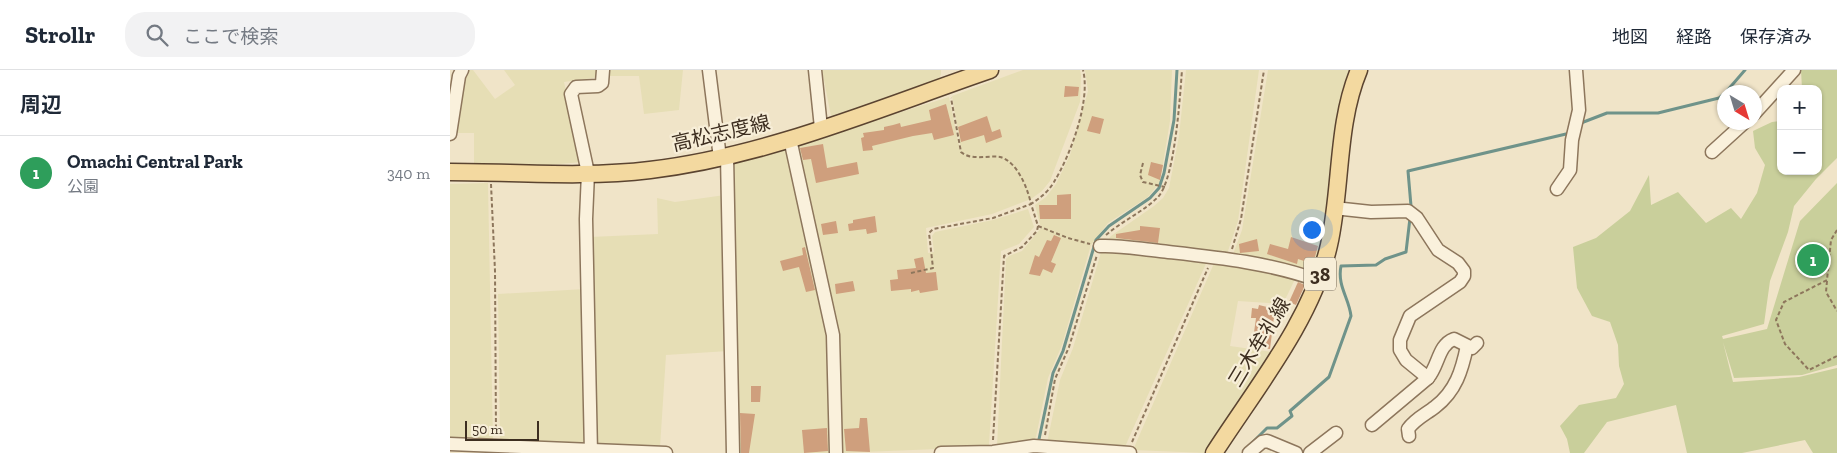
<!DOCTYPE html>
<html lang="ja">
<meta charset="utf-8">
<style>
:root{--surface:#fff;--page:#f2f2f3;--text:#1f2937;--muted:#747a83;--line:#e0e1e3;--accent:#9e2a2b}
body{margin:0;font-family:"Zilla Slab","Noto Sans JP",serif;background:var(--page);color:var(--text)}
.controls{position:absolute;right:15px;top:15px;display:grid;overflow:hidden;border-radius:10px;box-shadow:0 1px 4px #0004}
.controls button{width:45px;height:45px;display:grid;place-items:center;padding:0;border:0;border-bottom:1px solid var(--line);background:var(--surface);color:var(--text);font:25px sans-serif}
.compass{position:absolute;left:1267px;top:15px;width:45px;height:45px;border-radius:50%;background:var(--surface);box-shadow:0 1px 4px #0004;rotate:142deg}
.scale{position:absolute;left:15px;bottom:12px;width:74px;box-sizing:border-box;padding-left:5px;border:2px solid #3d2e20;border-top:0;font-size:14px;line-height:18px;white-space:nowrap;color:#3d2e20;-webkit-text-stroke:4px #f7eed8;paint-order:stroke}
.you{position:absolute;left:861px;top:159px;width:18px;height:18px;margin:-12px;border:4px solid #fff;border-radius:50%;background:#1a73e8;box-shadow:0 0 0 8px #1a73e833}
.badge{display:grid;place-items:center;width:32px;height:32px;border-radius:50%;background:var(--accent);color:#fff;font-size:16px;font-weight:700}
.pin{position:absolute;translate:-50% -50%;border:2px solid #fff;box-shadow:0 1px 5px #0006}
.list{margin:0;padding:0;list-style:none}
h2{display:flex;justify-content:space-between;align-items:center;height:65px;margin:0;padding:0 20px;font-size:21px}
h2 small{font-size:16px;font-weight:400;color:var(--muted)}
.list li{display:grid;grid-template-columns:32px 1fr auto;gap:15px;align-items:center;box-sizing:border-box;height:75px;padding:0 20px;border-top:1px solid var(--line)}
.list b{display:block;font-size:19px;white-space:nowrap}
.list p{margin:0;font-size:16px;white-space:nowrap;color:var(--muted)}
.list em{font-size:16px;font-style:normal;color:var(--muted)}
.icon{flex:none;width:28px;height:28px;fill:none;stroke:currentColor;stroke-width:2;stroke-linecap:round;stroke-linejoin:round}
.map{position:relative;flex:none;width:1387px;height:383px;overflow:hidden}
header{display:flex;align-items:center;gap:30px;box-sizing:border-box;height:70px;padding:0 25px;background:var(--surface);border-bottom:1px solid var(--line)}
header strong{font-size:24px}
nav{display:flex;gap:28px;margin-inline-start:auto;font-size:18px}
.search{width:350px;height:45px;background:var(--page);display:flex;align-items:center;gap:12px;box-sizing:border-box;padding:0 18px;border-radius:20px;color:var(--muted);font-size:19px}
main{display:flex}
aside{flex:1;background:var(--surface)}
.map>svg:first-child{display:block}
</style>
<header>
<strong>Strollr</strong>
<div class="search"><svg class="icon" aria-label="search" viewBox="0 0 24 24"><circle cx="10" cy="10" r="6"/><path d="M15 15l6 6"/></svg>ここで検索</div>
<nav><a>地図</a><a>経路</a><a>保存済み</a></nav>
</header>
<main>
<aside>
<h2>周辺<small></small></h2>
<ul class="list">
<li><span class="badge" style="background:#2e9e5b">1</span><div><b>Omachi Central Park</b><p>公園</p></div><em>340 m</em></li>
</ul>
</aside>
<div class="map">
<svg width="1387" height="383" viewBox="0 0 1387 383">
<rect width="100%" height="100%" fill="#f0e4c8"/>
<!-- farmland -->
<g fill="#e6deb5">
<path d="M15 0H23L45 29 65 15 54 0H149V7L114 12 132 92 75 97 24 95V63H3Z"/>
<path d="M156 0H233L229 40 194 44 189 6H157Z"/>
<path d="M372 0H491V4L489 9 381 46Z"/>
<path d="M573 0H630L631 5 630 32 600 111 592 121 581 129 542 144 476 158 478 183 484 182 482 166 485 162 543 150 578 139 584 157 569 174 551 181 539 375 537 377 389 383 388 278 346 75 499 27 510 80H511L502 26Z"/>
<path d="M635 0H722L720 51 710 112 698 127 658 153 641 175 612 275 598 308 586 367 583 371 547 376 556 189 559 186 572 181 591 158 585 135 596 127 606 114 620 85 638 21Z"/>
<path d="M736 0H809L788 151 777 184 655 173 661 166 704 136 713 128 719 118 729 66Z"/>
<path d="M818 0H899L891 30 879 138 865 206 782 187 792 160Z"/>
<path d="M340 78 376 243 384 383H287L284 94Z"/>
<path d="M38 113 43 371 0 369V114Z"/>
<path d="M275 125 278 281 216 285 210 377 144 374 140 167 208 164 207 128 225 132Z"/>
<path d="M652 179 758 189 674 379 597 373 610 310 623 278Z"/>
<path d="M765 191 846 207 833 234 788 231 780 276 822 282 756 383 683 380Z"/>
<path d="M135 219 137 375 50 370 48 224Z"/>
</g>
<!-- green -->
<path fill="#c9cf9b" d="M1351 0H1387V88L1366 109 1344 136 1338 162 1320 211 1314 254 1272 266 1273 269 1317 259 1350 151 1387 113V295L1352 305 1284 308 1273 272 1283 312 1349 307 1387 298V383H1363L1355 370 1292 383H1237L1226 335 1157 352 1134 383H1120L1117 369 1110 356 1129 335 1166 328 1174 314 1169 296 1168 275 1160 252 1142 246 1127 218 1123 177 1146 168 1180 141 1199 105 1201 135 1228 122 1256 153 1281 138 1291 149 1307 123 1315 95 1305 78 1303 61 1322 52 1331 51V101H1368V19H1352Z"/>
<g fill="none" stroke-linecap="round" stroke-linejoin="round">
<!-- stream -->
<g stroke="#6f938a" stroke-width="3">
<path d="M1276 22 1295 0"/>
<path d="M1131 53 1157 43H1208L1269 28 1274 24"/>
<path d="M961 136 958 101 1116 64"/>
<path d="M588 374 603 303 613 281 646 170 659 156 700 128 709 118 714 103 724 50 727 0"/>
<path d="M801 374 817 358H827L842 346 840 341 879 307 901 246C899 228 887 216 891 196L926 195 935 189 956 182 960 148"/>
</g>
</g>
<!-- building -->
<g fill="#cf9f7d">
<path d="M615 16 629 17 628 26 614 27Z"/>
<path d="M496 34 504 65 484 70 482 63 463 66 422 76 423 80 413 81 411 68 414 67 413 63 434 60V57L443 55 450 53 451 57 481 50 479 40Z"/>
<path d="M537 46 542 62 550 59 552 67 536 73 534 65 511 72 508 57Z"/>
<path d="M642 46 654 49 650 64 637 61Z"/>
<path d="M373 74 377 98 407 92 409 104 366 113 361 89 353 90 350 78Z"/>
<path d="M701 92 713 95 710 110 698 105Z"/>
<path d="M621 124V149H590L589 135H607V125Z"/>
<path d="M425 146 427 162 417 164 416 159 399 161 398 154 403 153V150Z"/>
<path d="M386 151 388 163 373 165 371 154Z"/>
<path d="M690 156 710 158 708 173 666 168V164L690 160Z"/>
<path d="M604 165 611 168 601 192 606 194 602 203 593 199 590 206 579 204 585 185 589 187 597 170 601 171Z"/>
<path d="M841 167 868 176 863 194 848 189 847 194 817 184 820 174 838 179Z"/>
<path d="M807 169 809 181 790 183 789 174Z"/>
<path d="M355 177 365 220 356 222 349 197 333 201 330 191 353 185 352 178Z"/>
<path d="M473 187 476 203 486 202 488 220 470 223 469 220 461 222V219L441 221 440 210 448 209 447 200 466 198 464 189Z"/>
<path d="M403 211 405 221 386 224 385 214Z"/>
<path d="M848 212 855 215 846 235 839 232Z"/>
<path d="M809 235 825 239 820 279 802 277 806 248H801L802 238 808 239Z"/>
<path d="M301 316H311L310 332H301Z"/>
<path d="M290 343 305 344 299 383H291Z"/>
<path d="M410 348H417L420 382 396 381 394 359 409 358Z"/>
<path d="M377 358 378 381 354 383 352 360Z"/>
</g>
<g fill="none" stroke-linecap="round" stroke-linejoin="round">
<!-- minor casing -->
<g stroke="#8d765c" stroke-width="15">
<g id="minor">
<path d="M259 0 270 88"/>
<path d="M365 0 371 58"/>
<path d="M1304 44 1344 0"/>
<path d="M0 64 9 6 12 0"/>
<path d="M340 69 383 265 386 383"/>
<path d="M1262 82 1295 52"/>
<path d="M277 86 283 383"/>
<path d="M1107 119 1120 100 1122 70 1129 40 1126 0"/>
<path d="M884 138 921 142 958 141 967 148 988 180 1008 193 1014 201V206L1010 212 960 246 950 270V280L956 290 978 308"/>
<path d="M650 176C671 175 689 179 710 181 763 187 817 192 867 210"/>
<path d="M922 355 978 308C989 295 988 275 1004 269L1022 278 1027 273"/>
<path d="M959 366 958 359C965 349 976 344 985 337 1006 321 1012 300 1017 276"/>
<path d="M0 374 216 383"/>
<path d="M141 383 136 149 138 103 121 24 126 17 148 16 152 13 153 0"/>
<path d="M491 383 543 382 584 376 680 383"/>
<path d="M799 383 812 372 817 371 846 383"/>
<path d="M860 383 886 363"/>
</g>
</g>
<!-- major casing -->
<g stroke="#5b4430" stroke-width="19">
<g id="major">
<path d="M0 102C66 102 134 108 200 100 318 86 429 38 540 0"/>
<path d="M764 383C805 319 862 250 879 175 892 118 886 55 909 0"/>
</g>
</g>
<!-- path -->
<g stroke="#8d765c" stroke-width="2" stroke-dasharray="4 2.5" stroke-linecap="butt">
<path d="M693 93 690 105 693 112 715 117"/>
<path d="M41 114 45 201 46 365"/>
<path d="M588 156 618 168 640 174"/>
<path d="M1387 160 1381 170 1377 210 1334 232 1326 250 1335 274 1359 300 1387 286"/>
<path d="M656 165C672 151 693 142 708 127 725 109 730 26 732 0"/>
<path d="M782 179 791 149 814 0"/>
<path d="M461 203 483 198 479 163 483 159 543 148 581 134C578 119 567 91 550 87 538 85 521 91 511 82L501 28"/>
<path d="M1377 211 1376 222 1387 241"/>
<path d="M595 365 605 309 619 277 647 185"/>
<path d="M543 370 554 186 572 177 587 161 588 156 581 134C590 128 598 122 604 112 620 86 641 31 633 0"/>
<path d="M682 372 758 198"/>
</g>
<!-- minor -->
<use href="#minor" stroke="#faf1dc" stroke-width="12"/>
<!-- major -->
<use href="#major" stroke="#f3d9a0" stroke-width="16"/>
</g>
<g text-anchor="middle" dominant-baseline="central" stroke-width="4.5" stroke-linejoin="round" paint-order="stroke">
<!-- shield labels -->
<rect fill="#f7eed8" stroke="#756857" stroke-width="1" x="854" y="187.5" width="32" height="33" rx="4"/>
<g font-size="19" font-weight="bold" fill="#3d2e20">
<text x="870" y="204">38</text>
</g>
<!-- street labels -->
<g font-size="20" fill="#3d2e20" stroke="#f7eed8">
<text transform="translate(271 63) rotate(-13)">高松志度線</text>
<text transform="translate(809 272) rotate(-59)">三木牟礼線</text>
</g>
</g>
</svg>
<div class="controls">
<button>+</button>
<button>−</button>
</div>
<svg class="compass" viewBox="-18 -18 36 36"><path d="M0-13l5 13h-10z" fill="#e53935"/><path d="M0 13l5-13h-10z" fill="#747a83"/></svg>
<div class="scale">50 m</div>
<div class="you"></div>
<div class="pin badge" style="left:1363px;top:190px;background:#2e9e5b">1</div>
</div>
</main>
